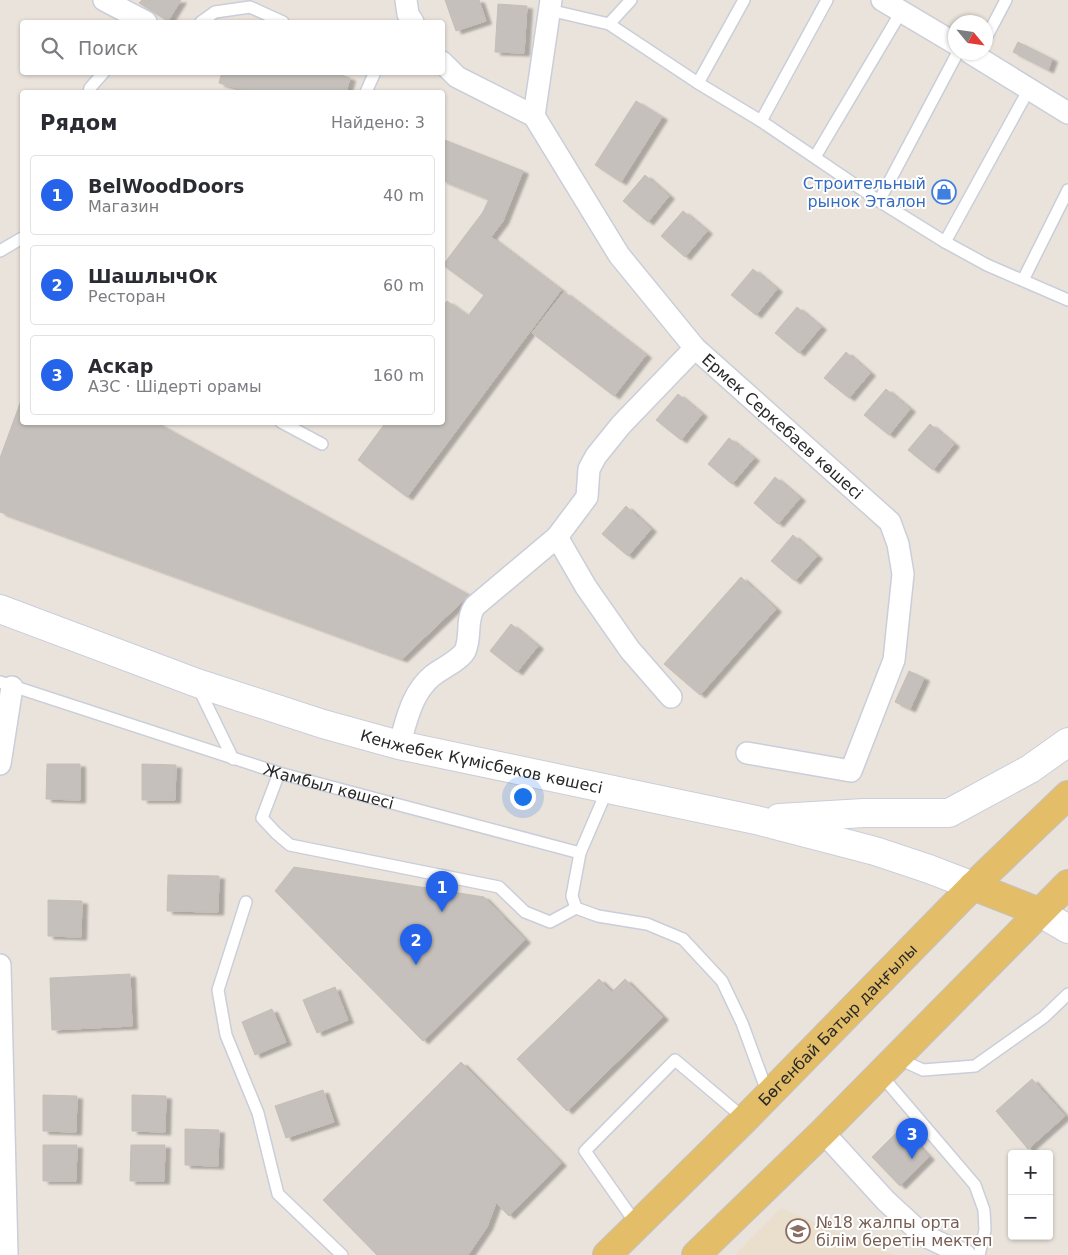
<!DOCTYPE html>
<html lang="ru">
<meta charset="utf-8">
<style>
:root{--surface:#fff;--page:#f2f2f3;--text:#2b2b33;--muted:#7c7c81;--line:#e1e1e2;--accent:#2563eb}
body{margin:0;font-family:"DejaVu Sans",sans-serif;background:var(--page);color:var(--text)}
.controls{position:absolute;right:15px;bottom:15px;display:grid;overflow:hidden;border-radius:5px;box-shadow:0 1px 4px #0004}
.controls button{width:45px;height:45px;display:grid;place-items:center;padding:0;border:0;border-bottom:1px solid var(--line);background:var(--surface);color:var(--text);font:25px sans-serif}
.compass{position:absolute;left:948px;top:15px;width:45px;height:45px;border-radius:50%;background:var(--surface);box-shadow:0 1px 4px #0004;rotate:119deg}
.you{position:absolute;left:522px;top:796px;width:18px;height:18px;margin:-12px;border:4px solid #fff;border-radius:50%;background:#1a73e8;box-shadow:0 0 0 8px #1a73e833}
.badge{display:grid;place-items:center;width:32px;height:32px;border-radius:50%;background:var(--accent);color:#fff;font-size:16px;font-weight:700}
.pin{position:absolute;translate:-50% -41px;filter:drop-shadow(0 1px 2px #0008)}
.pin::after{content:'';position:absolute;top:26px;width:18px;height:15px;background:inherit;clip-path:polygon(0 0,100% 0,50% 100%)}
.list{margin:0;padding:0;list-style:none}
h2{display:flex;justify-content:space-between;align-items:center;height:65px;margin:0;padding:0 20px;font-size:21px}
h2 small{font-size:16px;font-weight:400;color:var(--muted)}
.list li{display:grid;grid-template-columns:32px 1fr auto;gap:15px;align-items:center;box-sizing:border-box;height:80px;margin:0 10px 10px;padding:0 10px;border:1px solid var(--line);border-radius:5px}
.list b{display:block;font-size:19px;white-space:nowrap}
.list p{margin:0;font-size:16px;white-space:nowrap;color:var(--muted)}
.list em{font-size:16px;font-style:normal;color:var(--muted)}
.icon{flex:none;width:28px;height:28px;fill:none;stroke:currentColor;stroke-width:2;stroke-linecap:round;stroke-linejoin:round}
.map{position:relative;flex:none;width:1068px;height:1255px;overflow:hidden}
.search{position:absolute;background:var(--surface);box-shadow:0 1px 4px #0004;left:20px;top:20px;width:425px;height:55px;display:flex;align-items:center;gap:12px;box-sizing:border-box;padding:0 18px;border-radius:5px;color:var(--muted);font-size:19px}
.panel{position:absolute;background:var(--surface);box-shadow:0 1px 4px #0004;left:20px;top:90px;width:425px;height:335px;border-radius:5px}
.map>svg:first-child{display:block}
</style>
<div class="map">
<svg width="1068" height="1255" viewBox="0 0 1068 1255">
<defs>
<filter id="shadow"><feDropShadow dx="5.5" dy="3" stdDeviation="1" flood-color="#0004"/></filter>
</defs>
<rect width="100%" height="100%" fill="#eae3dc"/>
<!-- education -->
<path fill="#eadecc" d="M781 1208 894 1255H735Z"/>
<!-- building -->
<g fill="#c5c0bb" stroke="#c5beb6" filter="url(#shadow)">
<path d="M142 0H181L168 21 139 3Z"/>
<path d="M445 0H479L486 21 456 31Z"/>
<path d="M498 4 527 6 524 53 495 52Z"/>
<path d="M1018 42 1052 59 1048 70 1013 52Z"/>
<path d="M222 72H332L350 78 346 92H252L219 83Z"/>
<path d="M636 101 662 117 621 182 595 165Z"/>
<path d="M442 139 523 171 503 221 491 237 561 290 407 497 358 460 386 422H442V307L447 301 468 316 484 295 443 265 483 212 489 199 442 180Z"/>
<path d="M645 175 669 196 648 222 623 201Z"/>
<path d="M683 211 707 231 685 257 661 236Z"/>
<path d="M753 269 777 289 756 315 731 295Z"/>
<path d="M564 292 646 355 614 396 532 333Z"/>
<path d="M797 307 821 327 799 353 775 333Z"/>
<path d="M846 352 870 373 849 398 824 378Z"/>
<path d="M886 389 910 409 889 435 864 415Z"/>
<path d="M678 394 702 414 681 440 656 420Z"/>
<path d="M22 398V422H155L469 595 402 659 0 512V458Z"/>
<path d="M930 424 954 444 933 470 908 450Z"/>
<path d="M729 438 754 458 732 484 708 464Z"/>
<path d="M775 477 800 498 778 524 754 503Z"/>
<path d="M626 506 651 529 628 556 602 534Z"/>
<path d="M793 535 817 556 795 581 771 561Z"/>
<path d="M741 577 776 609 700 695 664 664Z"/>
<path d="M511 624 538 646 517 672 490 651Z"/>
<path d="M909 671 924 678 910 709 895 702Z"/>
<path d="M47 764H80V800L46 799Z"/>
<path d="M142 764 176 765 175 800H142Z"/>
<path d="M294 867 484 897 525 940 423 1041 275 891Z"/>
<path d="M168 875 219 876 218 912 167 911Z"/>
<path d="M48 900 82 901 81 937 48 936Z"/>
<path d="M130 974 132 1026 52 1030 50 978Z"/>
<path d="M599 979 612 992 625 979 663 1017 567 1111 517 1059Z"/>
<path d="M335 987 348 1020 317 1033 303 1000Z"/>
<path d="M272 1009 286 1042 255 1055 242 1022Z"/>
<path d="M461 1062 561 1163 509 1216 496 1203 487 1227 468 1255H377L323 1200Z"/>
<path d="M1032 1079 1065 1116 1028 1149 996 1111Z"/>
<path d="M323 1090 334 1122 286 1138 275 1106Z"/>
<path d="M43 1095 77 1096 76 1132 43 1131Z"/>
<path d="M132 1095 166 1096 165 1132 132 1131Z"/>
<path d="M901 1128 929 1157 900 1186 872 1157Z"/>
<path d="M185 1129 219 1130 218 1166 185 1165Z"/>
<path d="M43 1145H77L76 1181H43Z"/>
<path d="M131 1145H165L164 1181H130Z"/>
</g>
<g fill="none" stroke-linecap="round" stroke-linejoin="round">
<!-- lane casing -->
<g stroke="#caced9" stroke-width="14">
<g id="lane">
<path d="M549 10 609 24 698 83 761 121 879 201 945 242 987 265 1068 300"/>
<path d="M201 22 215 12 250 7 283 22"/>
<path d="M609 24 631 0"/>
<path d="M986 38 1006 0"/>
<path d="M698 83 744 0"/>
<path d="M89 92 90 88 104 72"/>
<path d="M366 92 375 72"/>
<path d="M761 121 827 0"/>
<path d="M815 157 901 12"/>
<path d="M879 201 958 52"/>
<path d="M945 242 1029 89"/>
<path d="M0 251 22 238"/>
<path d="M1023 280 1068 190"/>
<path d="M281 422 322 444"/>
<path id="s1" d="M0 682 279 773 580 853"/>
<path d="M198 687 233 759"/>
<path d="M279 773 262 818 276 833 290 845 499 887 525 912 550 922 576 908"/>
<path d="M608 788 580 853 572 896 576 908 598 916 647 924 683 939 722 981 742 1023 768 1094"/>
<path d="M246 902 218 990 226 1035 258 1113 278 1194 342 1255"/>
<path d="M897 1058 923 1070 975 1066 1044 1017 1068 994"/>
<path d="M881 1075 975 1185 984 1210 985 1230 979 1255"/>
<path d="M637 1225 585 1151 675 1060 745 1119"/>
</g>
</g>
<!-- street casing -->
<g stroke="#caced9" stroke-width="24">
<g id="street">
<path d="M104 0 146 22"/>
<path d="M406 0 408 14 413 22"/>
<path d="M882 0 956 44"/>
<path d="M969 52 1068 113"/>
<path id="s2" d="M442 62 457 77 534 116 619 255 695 348 890 522 898 544 903 574 894 660 851 771 747 753"/>
<path d="M534 116 551 0"/>
<path d="M671 697 630 650 586 587 557 537 587 497 589 469 596 456 621 425 695 348"/>
<path d="M399 745C407 720 411 694 432 676 442 668 459 661 465 651 472 636 465 620 475 606L557 537"/>
<path d="M0 764 12 687"/>
<path d="M0 965 7 1255"/>
<path d="M823 1132 886 1201 923 1235 965 1255"/>
</g>
</g>
<!-- secondary casing -->
<g stroke="#caced9" stroke-width="30">
<g id="secondary">
<path id="s3" d="M0 609 197 683 323 724 399 745 756 820 875 851 929 869 973 886"/>
<path d="M779 818 864 813H949L1030 769 1068 742"/>
<path d="M1039 912 1068 929"/>
</g>
</g>
<!-- primary casing -->
<g stroke="#c3c3c3" stroke-width="30">
<g id="primary">
<path d="M973 886 1039 912"/>
<path id="s4" d="M607 1255 745 1119 973 886 1068 795"/>
<path d="M696 1255 823 1132 1068 884"/>
</g>
</g>
<!-- lane -->
<use href="#lane" stroke="#fff" stroke-width="11"/>
<!-- street -->
<use href="#street" stroke="#fff" stroke-width="21"/>
<!-- secondary -->
<use href="#secondary" stroke="#fff" stroke-width="28"/>
<!-- primary -->
<use href="#primary" stroke="#e3bd67" stroke-width="28"/>
</g>
<!-- icons -->
<defs>
<g id="shop-ring" transform="scale(1.25)"><circle r="9.5" fill="#fff" stroke="#3f7fe0" stroke-width="1.5"/><path d="M-5-2.5h2.3a2.7 3.5 0 0 1 5.4 0H5L5.5 6h-11ZM-1.5-2.5h3a1.5 2.3 0 0 0-3 0Z" fill="#3f7fe0"/></g>
<g id="school-ring" transform="scale(1.25)"><circle r="9.5" fill="#fff" stroke="#8d6e63" stroke-width="1.5"/><path d="M0-5L7-2L0 1L-7-2ZM-4 1L0 2.5L4 1V4Q0 6-4 4Z" fill="#8d6e63"/></g>
</defs>
<g fill-rule="evenodd">
<use href="#shop-ring" x="944" y="192"/>
<use href="#school-ring" x="798" y="1231"/>
</g>
<g text-anchor="middle" dominant-baseline="central" stroke-width="4" stroke-linejoin="round" paint-order="stroke">
<!-- shop labels -->
<g font-size="16" fill="#366cbe" stroke="#fff" text-anchor="end">
<text x="926" y="183">Строительный<tspan x="926" dy="18">рынок Эталон</tspan></text>
</g>
<!-- street labels -->
<g font-size="16" fill="#292929" stroke="#fff">
<text stroke="none"><textPath href="#s2" startOffset="508">Ермек Серкебаев көшесі</textPath></text>
<text stroke="none"><textPath href="#s3" startOffset="506">Кенжебек Күмісбеков көшесі</textPath></text>
<text stroke="none"><textPath href="#s1" startOffset="345">Жамбыл көшесі</textPath></text>
<text stroke="none"><textPath href="#s4" startOffset="326">Бөгенбай Батыр даңғылы</textPath></text>
</g>
<!-- education labels -->
<g font-size="16" fill="#785e54" stroke="#fff" text-anchor="start">
<text x="816" y="1222">№18 жалпы орта<tspan x="816" dy="18">білім беретін мектеп</tspan></text>
</g>
</g>
</svg>
<div class="controls">
<button>+</button>
<button>−</button>
</div>
<svg class="compass" viewBox="-18 -18 36 36"><path d="M0-13l5 13h-10z" fill="#e53935"/><path d="M0 13l5-13h-10z" fill="#7c7c81"/></svg>
<div class="you"></div>
<div class="pin badge" style="left:442px;top:912px">1</div>
<div class="pin badge" style="left:416px;top:965px">2</div>
<div class="pin badge" style="left:912px;top:1159px">3</div>
<div class="search"><svg class="icon" aria-label="search" viewBox="0 0 24 24"><circle cx="10" cy="10" r="6"/><path d="M15 15l6 6"/></svg>Поиск</div>
<section class="panel">
<h2>Рядом<small>Найдено: 3</small></h2>
<ul class="list">
<li><span class="badge">1</span><div><b>BelWoodDoors</b><p>Магазин</p></div><em>40 m</em></li>
<li><span class="badge">2</span><div><b>ШашлычОк</b><p>Ресторан</p></div><em>60 m</em></li>
<li><span class="badge">3</span><div><b>Аскар</b><p>АЗС · Шідерті орамы</p></div><em>160 m</em></li>
</ul>
</section>
</div>
